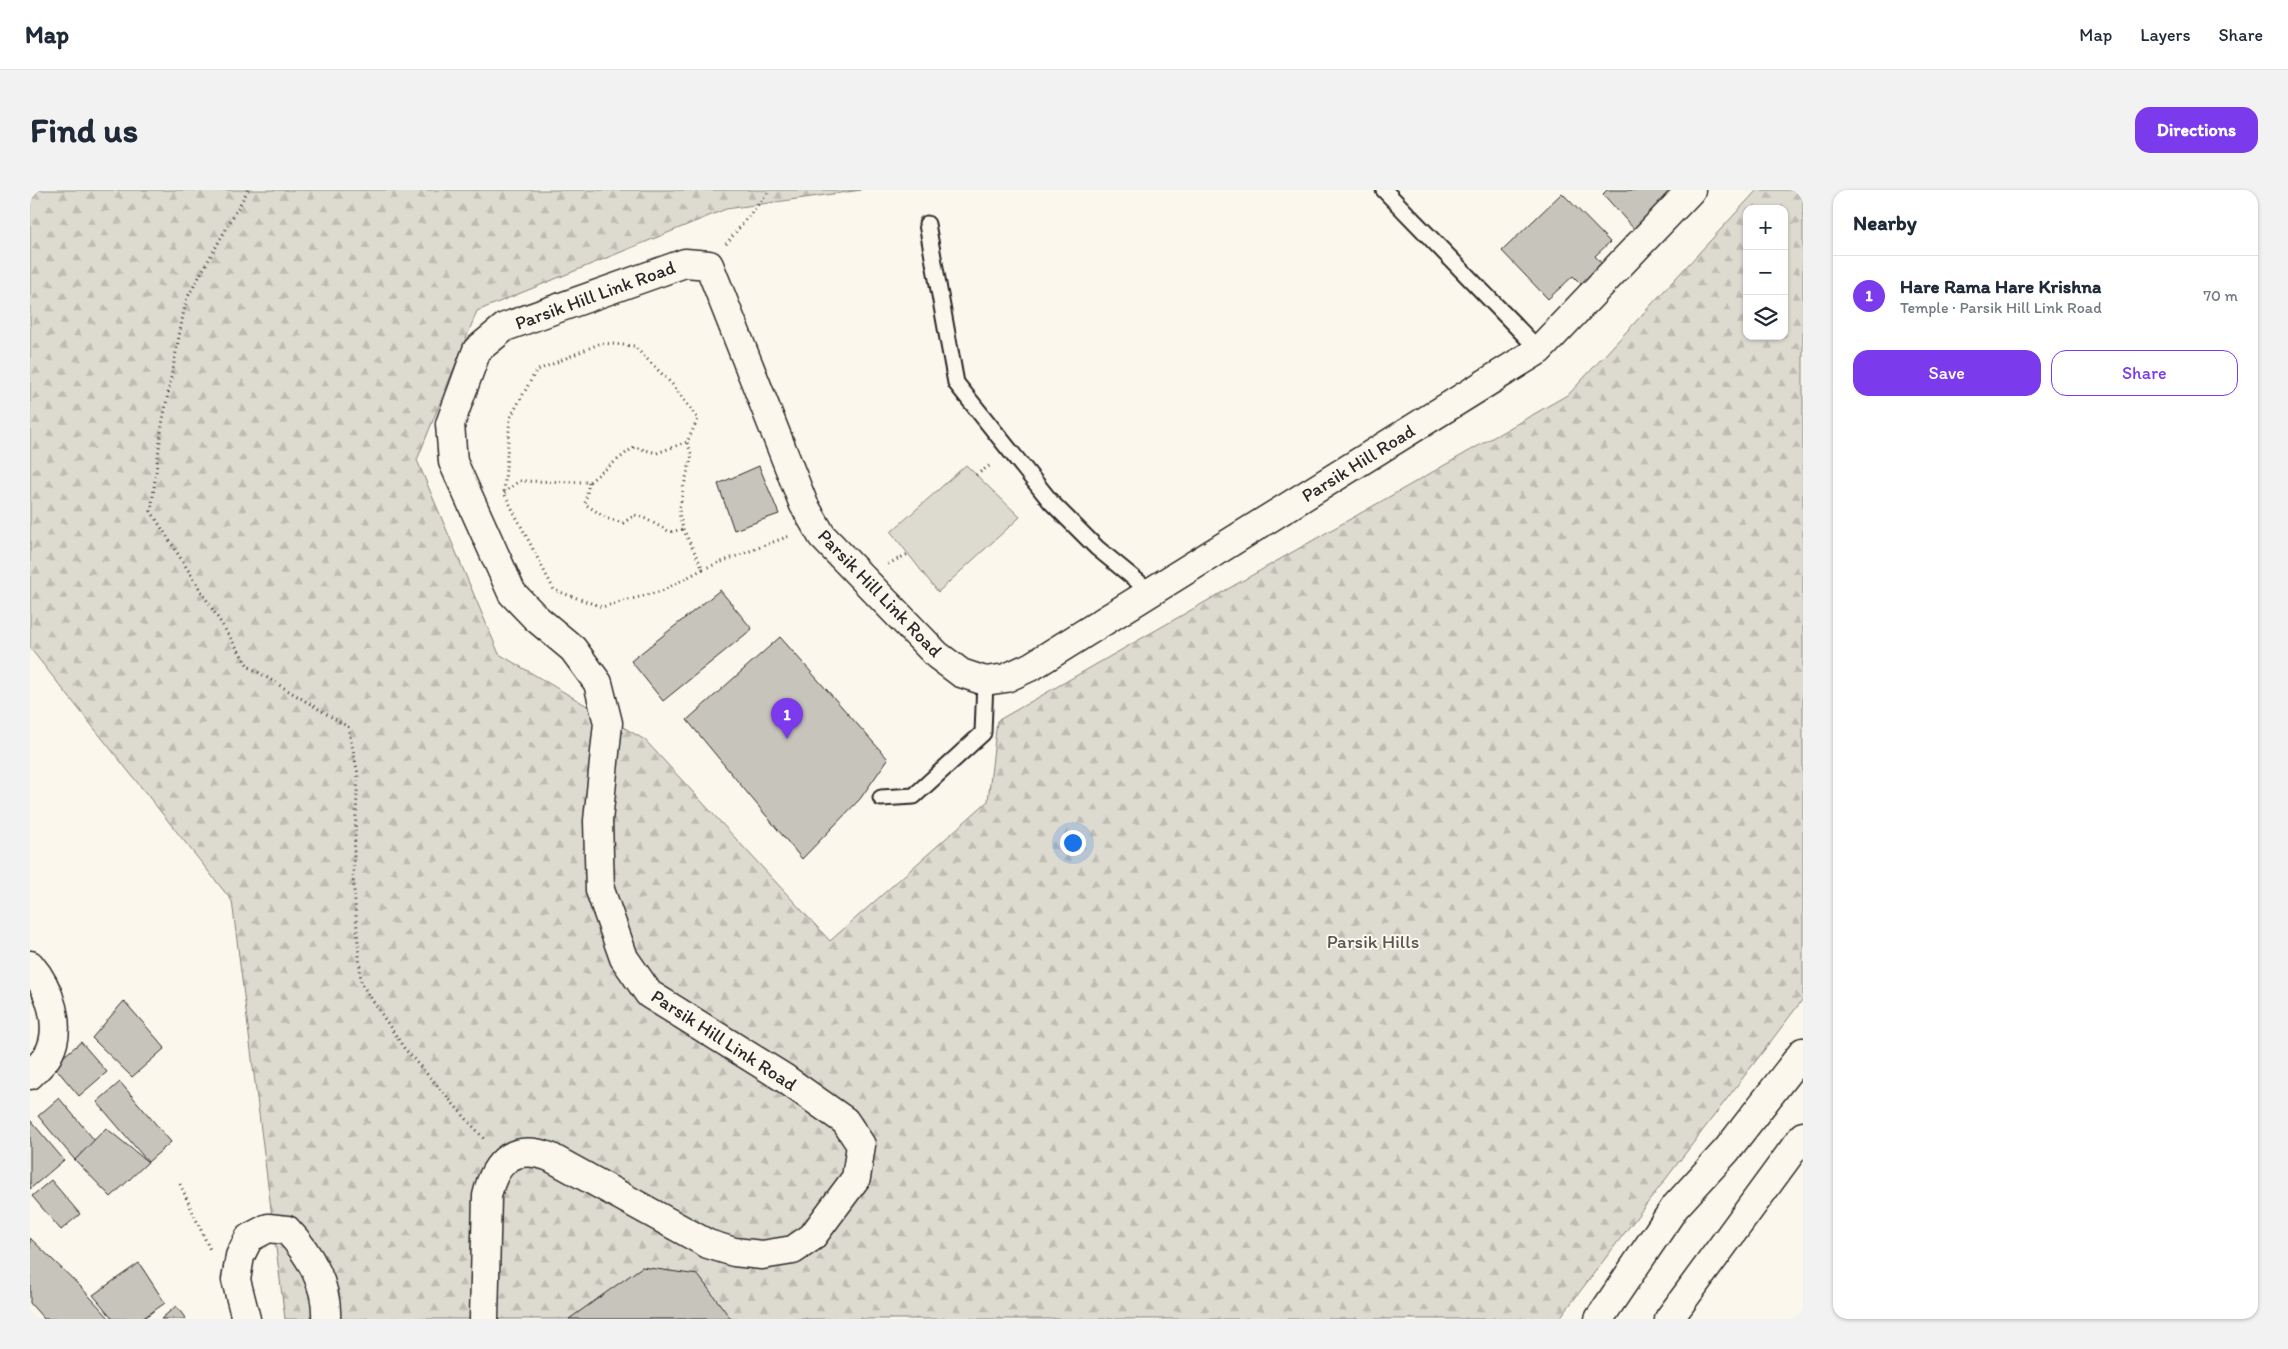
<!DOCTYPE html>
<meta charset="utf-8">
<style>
:root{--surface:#fff;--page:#f2f2f3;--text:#1f2937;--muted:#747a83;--line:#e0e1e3;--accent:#7c3aed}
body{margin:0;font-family:Itim,sans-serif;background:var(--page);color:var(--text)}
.controls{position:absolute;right:15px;top:15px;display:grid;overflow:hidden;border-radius:10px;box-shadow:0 1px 4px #0004}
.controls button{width:45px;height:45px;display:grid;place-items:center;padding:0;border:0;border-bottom:1px solid var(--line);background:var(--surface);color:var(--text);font:25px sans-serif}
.you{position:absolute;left:1042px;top:652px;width:18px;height:18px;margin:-12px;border:4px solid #fff;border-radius:50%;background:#1a73e8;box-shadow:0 0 0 8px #1a73e833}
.badge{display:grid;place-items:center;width:32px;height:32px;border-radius:50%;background:var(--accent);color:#fff;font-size:16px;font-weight:700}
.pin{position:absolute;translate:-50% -41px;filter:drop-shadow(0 1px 2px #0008)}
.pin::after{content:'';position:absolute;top:26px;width:18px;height:15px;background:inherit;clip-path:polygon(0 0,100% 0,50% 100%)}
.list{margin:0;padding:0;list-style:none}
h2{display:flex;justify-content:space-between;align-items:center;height:65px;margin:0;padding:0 20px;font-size:21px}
h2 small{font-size:16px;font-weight:400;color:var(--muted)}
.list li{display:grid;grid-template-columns:32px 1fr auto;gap:15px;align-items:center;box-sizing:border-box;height:80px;padding:0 20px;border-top:1px solid var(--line)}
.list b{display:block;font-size:19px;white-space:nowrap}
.list p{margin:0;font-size:16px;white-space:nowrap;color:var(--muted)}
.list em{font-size:16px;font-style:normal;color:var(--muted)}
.actions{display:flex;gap:10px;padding:15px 20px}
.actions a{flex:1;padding:11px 0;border:1px solid var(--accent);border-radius:15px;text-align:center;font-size:18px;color:var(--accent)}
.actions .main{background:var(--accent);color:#fff}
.icon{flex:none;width:28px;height:28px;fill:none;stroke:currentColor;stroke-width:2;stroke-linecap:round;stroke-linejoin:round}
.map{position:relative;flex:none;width:1773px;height:1129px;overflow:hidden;border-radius:15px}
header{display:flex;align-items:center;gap:30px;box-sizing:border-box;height:70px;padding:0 25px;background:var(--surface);border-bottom:1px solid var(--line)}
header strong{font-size:24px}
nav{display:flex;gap:28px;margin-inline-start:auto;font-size:18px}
.intro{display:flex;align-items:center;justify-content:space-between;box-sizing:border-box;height:120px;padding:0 30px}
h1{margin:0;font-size:35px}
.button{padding:12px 22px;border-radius:15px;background:var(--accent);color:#fff;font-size:18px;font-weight:700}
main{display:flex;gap:30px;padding:0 30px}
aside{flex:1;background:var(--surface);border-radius:15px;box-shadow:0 1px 4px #0004}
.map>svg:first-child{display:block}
</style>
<header>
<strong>Map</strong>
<nav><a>Map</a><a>Layers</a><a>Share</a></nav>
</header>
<div class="intro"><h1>Find us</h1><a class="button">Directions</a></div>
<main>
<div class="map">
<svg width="1773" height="1129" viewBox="0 0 1773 1129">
<defs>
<pattern id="forest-firs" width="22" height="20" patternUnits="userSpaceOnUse" patternTransform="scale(1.25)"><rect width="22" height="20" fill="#dddad0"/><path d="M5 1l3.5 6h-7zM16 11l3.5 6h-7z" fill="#bebbb3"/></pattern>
</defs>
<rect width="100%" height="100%" fill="#fbf7ec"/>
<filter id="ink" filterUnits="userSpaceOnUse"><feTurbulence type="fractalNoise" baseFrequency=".02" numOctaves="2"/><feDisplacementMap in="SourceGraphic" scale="10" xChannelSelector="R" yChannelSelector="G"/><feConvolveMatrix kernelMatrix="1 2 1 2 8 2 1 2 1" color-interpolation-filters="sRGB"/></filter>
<g filter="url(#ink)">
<!-- grass -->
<path fill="#dddad0" stroke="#84827e" d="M936 275 990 327 908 402 861 342Z"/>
<!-- forest -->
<path fill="url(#forest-firs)" stroke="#84827e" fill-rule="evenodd" d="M0 0H831L696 19 447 121 387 270 469 464 615 550 800 751 958 611 967 531 1539 204 1727 0H1773V809L1529 1129H255L202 711 0 458ZM1717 19H1754V146H1717Z"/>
<!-- building -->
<g fill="#c7c4bc" stroke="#2b2b2b">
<path d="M1577 0H1647L1604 39 1573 4Z"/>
<path d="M1532 3 1580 52 1565 66 1576 78 1555 98 1543 86 1518 109 1472 61Z"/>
<path d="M729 276 749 324 704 340 688 294Z"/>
<path d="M690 400 722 439 633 511 601 471Z"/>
<path d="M750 447 858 569 830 609 772 669 657 530Z"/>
<path d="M94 811 135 858 102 887 62 848Z"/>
<path d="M51 852 77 882 49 906 23 875Z"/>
<path d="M90 892 141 952 118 972 67 912Z"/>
<path d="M29 908 66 952 45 970 8 926Z"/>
<path d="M0 930 34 970 0 999Z"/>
<path d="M76 938 118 972 81 1007 45 970Z"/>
<path d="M21 990 50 1024 31 1040 2 1006Z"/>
<path d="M0 1048 50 1096 80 1129H14L0 1113Z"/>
<path d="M109 1073 135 1113 112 1129H83L63 1105Z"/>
<path d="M612 1077 668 1085 701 1129H539Z"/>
<path d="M146 1116 156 1129H131Z"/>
</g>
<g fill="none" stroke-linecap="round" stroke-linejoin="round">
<!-- service casing -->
<g stroke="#2b2b2b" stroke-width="19">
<g id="service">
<path d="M1354 0 1509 160"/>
<path d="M897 34 926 193 1021 312 1067 358 1122 403"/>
<path d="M851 608 884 606 953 543 955 491"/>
</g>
</g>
<!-- minor casing -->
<g stroke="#2b2b2b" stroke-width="31">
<g id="minor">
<path d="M0 775C19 797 34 837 18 865 14 872 6 879 0 885"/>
<path d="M216 1129 206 1090 210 1066 219 1048 238 1038 257 1040C279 1063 298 1095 296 1129"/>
<path d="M454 1129 457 1006C465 970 484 954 520 967L678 1054 704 1062 732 1065 763 1060 782 1047 826 988 831 955 815 931 754 888 619 804 594 768 570 700 568 631 578 533 568 493 543 459 506 428 482 403 423 272 420 234 447 160 475 137 655 73 679 75 774 315 792 346 907 465 931 483 955 491 976 488 1002 476 1509 160 1661 0"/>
</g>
</g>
<!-- primary casing -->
<g stroke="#2b2b2b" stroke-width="31">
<g id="primary">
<path d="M1569 1129 1645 1017 1697 960 1773 862"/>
<path d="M1639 1129 1773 946"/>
</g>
</g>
<!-- path -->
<g stroke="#2b2b2b" stroke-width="3" stroke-dasharray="1 4" stroke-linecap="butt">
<path d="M218 0 156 110 132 235 121 321 218 476 318 537 328 584 323 686 331 793 374 858 455 950"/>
<path d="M696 54 740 0"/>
<path d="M946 285 962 274"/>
<path d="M559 292 555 314 576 328 593 333 605 325 616 329 640 342 653 339 649 323 653 299 662 265 657 252"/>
<path d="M474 303 489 291 559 292 604 257 627 263 657 252 668 229 642 194 604 156 571 153 506 181 480 228 474 303 524 400 572 417 632 401 673 379 653 339"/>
<path d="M858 374 878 364"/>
<path d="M673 379 759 346"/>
<path d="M150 994 181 1062"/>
</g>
<!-- service -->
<use href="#service" stroke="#fbf7ec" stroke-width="15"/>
<!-- minor -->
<use href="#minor" stroke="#fbf7ec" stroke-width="28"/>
<!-- primary -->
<use href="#primary" stroke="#fbf7ec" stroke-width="28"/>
</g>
</g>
<g text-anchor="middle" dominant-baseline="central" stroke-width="4" stroke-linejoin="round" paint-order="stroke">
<!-- street labels -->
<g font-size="19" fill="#2b2b2b" stroke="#fbf7ec">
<text transform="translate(565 105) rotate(-20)">Parsik Hill Link Road</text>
<text transform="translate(1328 273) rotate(-32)">Parsik Hill Road</text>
<text transform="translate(850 403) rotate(46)">Parsik Hill Link Road</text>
<text transform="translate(694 850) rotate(33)">Parsik Hill Link Road</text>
</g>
<!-- park labels -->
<g font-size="19" fill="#585754" stroke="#fbf7ec">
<text x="1343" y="751">Parsik Hills</text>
</g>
</g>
</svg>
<div class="controls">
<button>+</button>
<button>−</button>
<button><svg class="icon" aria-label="layers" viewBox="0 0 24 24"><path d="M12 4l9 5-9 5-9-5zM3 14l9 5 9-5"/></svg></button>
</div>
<div class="you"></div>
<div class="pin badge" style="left:757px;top:549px">1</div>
</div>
<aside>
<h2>Nearby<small></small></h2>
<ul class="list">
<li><span class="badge">1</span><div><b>Hare Rama Hare Krishna</b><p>Temple · Parsik Hill Link Road</p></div><em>70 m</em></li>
</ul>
<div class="actions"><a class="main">Save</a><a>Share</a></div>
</aside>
</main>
